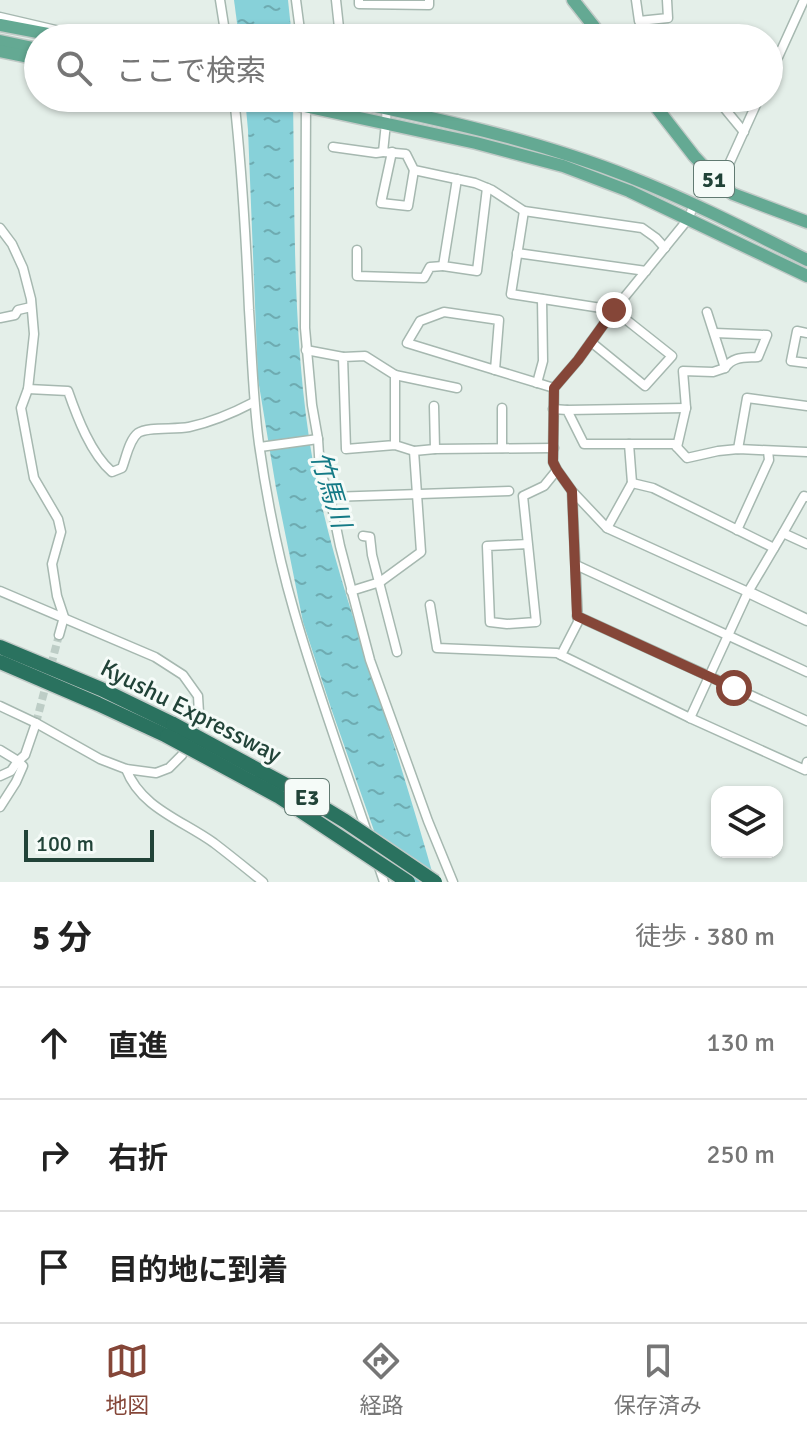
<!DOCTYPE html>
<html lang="ja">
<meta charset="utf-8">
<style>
:root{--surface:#fff;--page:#f2f2f2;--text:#222;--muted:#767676;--line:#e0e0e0;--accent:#854638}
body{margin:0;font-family:Signika,"Noto Sans JP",sans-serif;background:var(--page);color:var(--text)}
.controls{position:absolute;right:24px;bottom:24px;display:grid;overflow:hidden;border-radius:16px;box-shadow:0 2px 6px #0004}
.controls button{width:72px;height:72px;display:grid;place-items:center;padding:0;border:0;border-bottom:2px solid var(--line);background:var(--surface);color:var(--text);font:40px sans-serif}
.scale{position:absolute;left:24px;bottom:20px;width:130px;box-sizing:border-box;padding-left:8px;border:4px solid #214338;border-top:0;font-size:22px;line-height:28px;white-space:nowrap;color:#214338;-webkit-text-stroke:6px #f5fbf8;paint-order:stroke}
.stop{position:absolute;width:24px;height:24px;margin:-18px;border:6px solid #854638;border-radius:50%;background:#fff}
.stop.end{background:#854638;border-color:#fff;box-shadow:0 2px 8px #0008}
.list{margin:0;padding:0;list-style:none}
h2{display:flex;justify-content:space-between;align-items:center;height:104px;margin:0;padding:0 32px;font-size:34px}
h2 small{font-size:26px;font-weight:400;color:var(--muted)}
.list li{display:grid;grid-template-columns:52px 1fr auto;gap:24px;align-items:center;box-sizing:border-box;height:112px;padding:0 32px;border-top:2px solid var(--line)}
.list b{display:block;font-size:30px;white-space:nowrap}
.list em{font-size:26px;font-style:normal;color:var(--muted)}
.icon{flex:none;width:44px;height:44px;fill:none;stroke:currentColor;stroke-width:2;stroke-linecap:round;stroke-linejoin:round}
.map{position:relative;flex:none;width:807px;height:882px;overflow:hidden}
.search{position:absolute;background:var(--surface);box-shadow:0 2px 6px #0004;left:24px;right:24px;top:24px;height:88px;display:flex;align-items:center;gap:20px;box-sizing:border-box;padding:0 28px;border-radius:44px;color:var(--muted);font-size:30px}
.sheet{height:440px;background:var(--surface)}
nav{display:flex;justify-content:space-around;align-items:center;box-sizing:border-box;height:112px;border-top:2px solid var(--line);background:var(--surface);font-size:22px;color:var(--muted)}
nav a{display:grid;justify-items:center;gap:4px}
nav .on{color:var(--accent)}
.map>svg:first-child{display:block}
</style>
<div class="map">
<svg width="807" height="882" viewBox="0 0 807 882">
<defs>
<pattern id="water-ripples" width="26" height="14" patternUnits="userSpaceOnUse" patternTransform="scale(2)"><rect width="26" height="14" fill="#87d1d9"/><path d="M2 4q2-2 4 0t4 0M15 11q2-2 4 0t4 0" fill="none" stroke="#6eabb1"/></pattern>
</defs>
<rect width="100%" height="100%" fill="#e4efe9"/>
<!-- water -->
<g fill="url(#water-ripples)">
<path d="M234 0H288L292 38H239Z"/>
<path d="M245 98H293C295 221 292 346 314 468 328 544 353 617 377 690 397 754 417 818 435 882H392L331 708 303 622 276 488 258 379 248 130Z"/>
</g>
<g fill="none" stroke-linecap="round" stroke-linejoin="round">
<!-- minor-tunnel -->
<path stroke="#bdcdc6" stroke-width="8" stroke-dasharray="8 4" stroke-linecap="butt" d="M36 723 59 635"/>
<!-- minor casing -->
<g stroke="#a6b8b0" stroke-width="11">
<g id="minor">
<path d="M220 0 226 38"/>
<path d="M296 0 301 38"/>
<path d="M336 0 340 37 352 38"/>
<path d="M359 0V4L429 5V0"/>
<path d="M636 0 639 21 668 18 667 0"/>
<path d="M0 17 90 38"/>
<path d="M769 77 804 0"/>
<path d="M234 98C242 169 246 239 249 310 252 355 253 400 259 444 267 500 278 556 294 611 320 702 354 792 384 882"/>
<path d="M306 98 305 328 312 405 318 439 320 471 330 497 340 546 370 660 428 821 453 882"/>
<path d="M387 98 386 123 383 152 406 154 414 170 475 183 492 190 524 211 642 228 656 238 665 248"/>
<path d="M716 98 744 132"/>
<path d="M333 147 376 153 383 152"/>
<path d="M392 152 381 203 408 206 414 170"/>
<path d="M457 179 443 266 477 271 487 188"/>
<path d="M720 184 759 98"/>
<path d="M694 203 689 218 614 310 578 360 554 388 553 462 557 470 572 491 607 528 748 592"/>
<path d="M524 211 511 294 614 310 672 356 645 386 591 342"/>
<path d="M0 228 12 244 23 268 31 299 34 334 28 389 21 408 34 478 58 519 61 532 52 564 57 596 64 617 59 635"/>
<path d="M357 250V276L424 278 430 267 443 266"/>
<path d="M517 253 646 271"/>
<path d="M444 312 499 320 495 370 407 343 420 321Z"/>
<path d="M0 318 15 315 18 310 31 307"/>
<path d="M715 333 767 335 758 357C745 358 733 356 725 368"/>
<path d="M807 333 797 331 791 361 807 363"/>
<path d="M306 350 343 357"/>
<path d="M495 370 554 388"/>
<path d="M395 375 457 388"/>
<path d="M537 383 543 361 542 299"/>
<path d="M28 389 68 391C77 417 91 454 112 472L122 468C126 458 129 440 138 433 148 426 175 430 189 427 212 422 233 413 254 402"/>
<path d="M434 406 435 449"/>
<path d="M502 408V448"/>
<path d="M553 409 567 410 584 444H674L687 458 718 451 738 449 807 452"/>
<path d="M567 410 686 408"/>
<path d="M629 444 632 483"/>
<path d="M395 445V375L365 356 343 357 346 449 395 445 414 451"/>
<path d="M260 447 318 439"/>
<path d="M677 447 686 408 683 371 713 372 725 368 707 312"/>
<path d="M738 449 747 398 807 406"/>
<path d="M572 492 578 622 561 655 690 718 805 770 807 762"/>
<path d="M330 497 509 491"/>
<path d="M807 497 804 496 783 533 807 544"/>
<path d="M607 528 632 483 653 488 774 548"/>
<path d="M737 530 769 460 768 451"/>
<path d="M363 536 370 537 372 555 397 652"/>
<path d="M528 544 487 546 490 622 507 624 536 622 523 496 544 486 557 470"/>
<path d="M576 565 807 672"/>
<path d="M0 591 155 657 183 675 198 696 199 713 182 755 169 768 156 773 126 769 100 759 36 723 0 706"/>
<path d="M351 591 380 582 421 552 414 451 435 449 554 448"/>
<path d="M430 605 437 648 557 653 561 655"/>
<path d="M577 616 807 721"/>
<path d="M690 718 748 592 783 533"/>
<path d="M0 750 18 761 25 755 36 723"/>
<path d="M126 769C141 808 182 820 214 843 231 856 247 869 263 882"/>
<path d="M0 776 11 771 18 761"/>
<path d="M0 807 16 782 23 766 18 761"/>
</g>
</g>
<!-- tertiary casing -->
<g stroke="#a6b8b0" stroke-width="13">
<path id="tertiary" d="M748 592 807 620"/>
</g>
<!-- primary casing -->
<g stroke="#c1cac7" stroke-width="15">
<g id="primary">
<path d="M573 0 603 38"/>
<path d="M0 25 69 38"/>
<path d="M0 41 38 49"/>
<path d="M0 51 38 59"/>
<path d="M267 98 476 143 563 166 629 191 807 276"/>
<path d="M337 98C435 118 537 140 630 177 691 201 749 231 807 260"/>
<path d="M649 98 694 156 720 184 733 194 807 222"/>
</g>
</g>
<!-- motorway casing -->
<g stroke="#c1cac7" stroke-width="17">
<g id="motorway">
<path d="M0 647 101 689 173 724"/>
<path d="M0 662 98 704 167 736"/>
</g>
</g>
<!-- minor -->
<use href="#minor" stroke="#fff" stroke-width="8"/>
<!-- tertiary -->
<use href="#tertiary" stroke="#fff" stroke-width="10"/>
<!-- primary -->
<use href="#primary" stroke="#64a993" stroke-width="12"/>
<!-- motorway -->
<use href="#motorway" stroke="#2a725f" stroke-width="14"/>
<!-- motorway-bridge casing -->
<g stroke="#c1cac7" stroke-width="17" stroke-linecap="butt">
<g id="motorway-bridge">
<path d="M173 724 286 785 345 821 435 882"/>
<path d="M167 736 278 796 408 882"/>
</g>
</g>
<!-- motorway-bridge -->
<use href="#motorway-bridge" stroke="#2a725f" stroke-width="14"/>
</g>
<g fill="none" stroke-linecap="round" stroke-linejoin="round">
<!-- route -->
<path stroke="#854638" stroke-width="10" d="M614 310 578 360 554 388 553 462 557 470 572 491 577 616 734 688"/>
</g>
<g text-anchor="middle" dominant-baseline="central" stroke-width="6" stroke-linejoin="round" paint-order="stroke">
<!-- shield labels -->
<g fill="#f5fbf8" stroke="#617a72" stroke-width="2">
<rect x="694" y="161" width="40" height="36" rx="6"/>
<rect x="285" y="779" width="44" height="36" rx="6"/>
</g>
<g font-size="22" font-weight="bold" fill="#214338">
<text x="714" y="179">51</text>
<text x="307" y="797">E3</text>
</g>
<!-- street labels -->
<g font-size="24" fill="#214338" stroke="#f5fbf8">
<text transform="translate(191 711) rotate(27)">Kyushu Expressway</text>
</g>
<!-- water labels -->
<g font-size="26" font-style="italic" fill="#147a86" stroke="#f5fbf8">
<text transform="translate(330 490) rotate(73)">竹馬川</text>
</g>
</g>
</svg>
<div class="controls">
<button><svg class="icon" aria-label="layers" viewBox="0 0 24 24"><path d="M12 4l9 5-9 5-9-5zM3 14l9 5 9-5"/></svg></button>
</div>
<div class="scale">100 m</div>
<div class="stop" style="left:734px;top:688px"></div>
<div class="stop end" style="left:614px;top:310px"></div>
<div class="search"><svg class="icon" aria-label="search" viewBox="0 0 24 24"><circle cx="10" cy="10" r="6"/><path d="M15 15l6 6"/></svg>ここで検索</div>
</div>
<section class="sheet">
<h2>5 分<small>徒歩 · 380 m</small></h2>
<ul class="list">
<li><svg class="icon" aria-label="ahead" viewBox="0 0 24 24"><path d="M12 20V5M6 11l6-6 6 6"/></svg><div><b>直進</b></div><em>130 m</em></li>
<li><svg class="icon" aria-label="right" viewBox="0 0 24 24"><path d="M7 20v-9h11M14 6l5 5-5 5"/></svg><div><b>右折</b></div><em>250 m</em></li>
<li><svg class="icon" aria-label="arrive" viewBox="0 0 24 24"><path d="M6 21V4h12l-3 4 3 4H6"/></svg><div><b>目的地に到着</b></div></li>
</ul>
</section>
<nav>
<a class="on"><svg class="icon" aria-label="map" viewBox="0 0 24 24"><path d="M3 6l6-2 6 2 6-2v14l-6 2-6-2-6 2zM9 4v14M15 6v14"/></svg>地図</a>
<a><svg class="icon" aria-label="directions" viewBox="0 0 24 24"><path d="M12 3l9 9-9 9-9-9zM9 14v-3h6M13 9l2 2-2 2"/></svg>経路</a>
<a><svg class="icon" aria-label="saved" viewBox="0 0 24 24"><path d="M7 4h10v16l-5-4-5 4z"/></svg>保存済み</a>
</nav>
